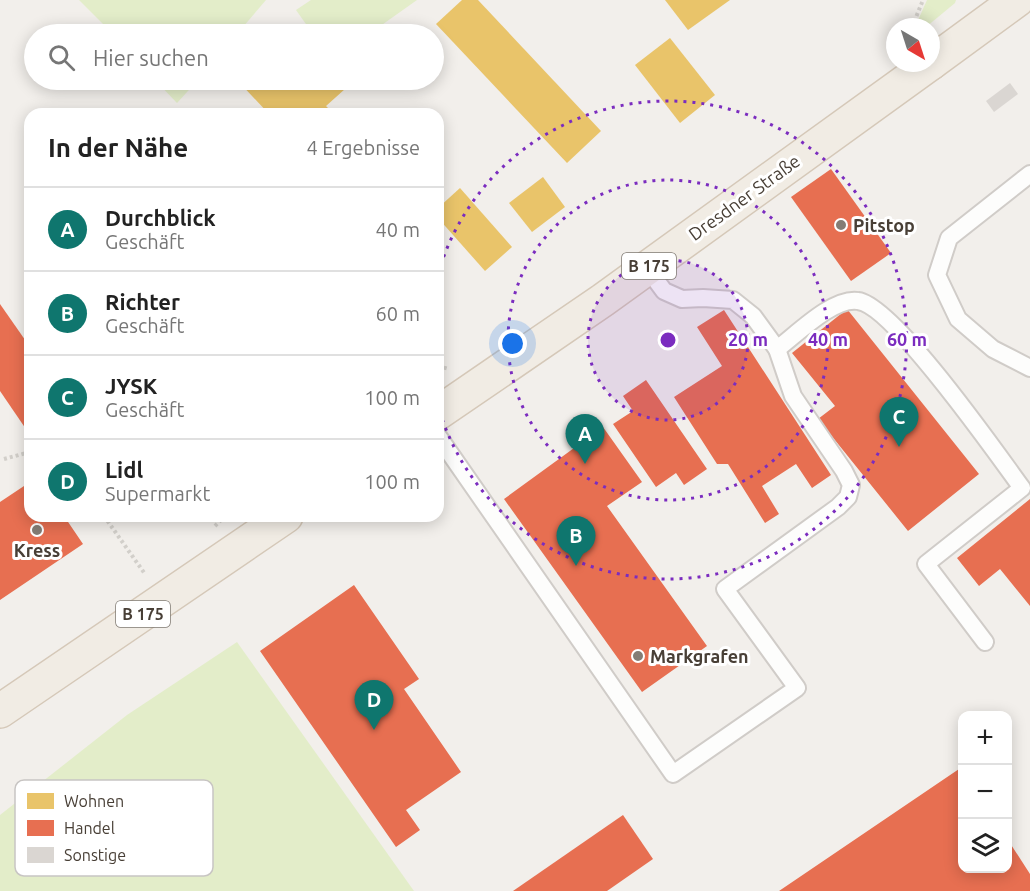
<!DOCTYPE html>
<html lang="de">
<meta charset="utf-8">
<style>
:root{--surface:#fff;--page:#f6f6f6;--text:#222;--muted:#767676;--line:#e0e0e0;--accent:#0f766e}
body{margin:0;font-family:Ubuntu,sans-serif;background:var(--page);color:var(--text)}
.controls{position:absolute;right:18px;bottom:18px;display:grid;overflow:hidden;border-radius:12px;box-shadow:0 3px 15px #0003}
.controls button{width:54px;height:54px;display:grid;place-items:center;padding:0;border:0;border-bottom:2px solid var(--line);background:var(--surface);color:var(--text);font:30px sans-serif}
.compass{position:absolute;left:886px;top:18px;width:54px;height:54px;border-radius:50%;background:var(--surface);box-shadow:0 3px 15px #0003;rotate:141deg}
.you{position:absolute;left:513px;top:344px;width:21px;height:21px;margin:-15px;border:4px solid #fff;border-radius:50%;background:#1a73e8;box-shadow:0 0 0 9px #1a73e833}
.badge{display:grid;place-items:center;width:39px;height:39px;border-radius:50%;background:var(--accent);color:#fff;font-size:20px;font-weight:700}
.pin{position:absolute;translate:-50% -50px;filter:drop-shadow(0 2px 3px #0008)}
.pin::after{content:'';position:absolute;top:32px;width:21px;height:18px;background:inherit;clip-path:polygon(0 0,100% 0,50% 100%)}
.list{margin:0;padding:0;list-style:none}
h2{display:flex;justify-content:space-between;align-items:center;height:78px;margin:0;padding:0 24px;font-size:26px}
h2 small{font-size:20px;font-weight:400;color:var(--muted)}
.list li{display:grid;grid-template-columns:39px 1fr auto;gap:18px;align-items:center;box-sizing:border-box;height:84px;padding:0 24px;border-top:2px solid var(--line)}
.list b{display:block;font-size:22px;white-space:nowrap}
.list p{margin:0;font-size:20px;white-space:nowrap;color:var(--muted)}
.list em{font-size:20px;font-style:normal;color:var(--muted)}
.icon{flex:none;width:33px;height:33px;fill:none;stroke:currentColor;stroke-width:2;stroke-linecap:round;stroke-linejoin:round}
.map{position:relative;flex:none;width:1030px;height:891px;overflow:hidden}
.search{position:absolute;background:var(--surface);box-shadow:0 3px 15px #0003;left:24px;top:24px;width:420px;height:66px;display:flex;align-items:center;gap:15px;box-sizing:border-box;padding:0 21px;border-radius:33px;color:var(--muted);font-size:22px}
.panel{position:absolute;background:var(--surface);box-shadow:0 3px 15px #0003;left:24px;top:108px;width:420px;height:414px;border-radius:18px}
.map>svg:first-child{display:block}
</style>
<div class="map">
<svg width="1030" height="891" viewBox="0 0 1030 891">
<rect width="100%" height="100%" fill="#f2efeb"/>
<!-- green -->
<g fill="#e3edc9">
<path d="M79 0H266L237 34H113Z"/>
<path d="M311 0H417L369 34H313L296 10Z"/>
<path d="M927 0H956L955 3 926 27H915Z"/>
<path d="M155 80H198L177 103Z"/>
<path d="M237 642 414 891H0V815L127 715Z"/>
</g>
<!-- homes -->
<g fill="#e9c46a">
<path d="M462 0H478L601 131 567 163 436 24Z"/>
<path d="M665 0H730L688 30Z"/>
<path d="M670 38 715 95 680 123 635 65Z"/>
<path d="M237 80H336L345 89 326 106 334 114H269Z"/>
<path d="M543 177 565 207 532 232 509 203Z"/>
<path d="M460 188 512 247 485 271 438 218V208Z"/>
</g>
<!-- shops -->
<g fill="#e76f51">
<path d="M831 169 891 253 851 281 791 197Z"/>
<path d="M0 304 30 347V435L0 391Z"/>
<path d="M847 309 979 474 908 531 818 419 835 406 792 353Z"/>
<path d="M724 310 831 475 812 488 796 464 762 486 779 514 765 523 728 464H717L674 397 722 366 697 327Z"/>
<path d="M646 380 707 469 684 485 676 473 656 487 613 424 633 411 623 396Z"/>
<path d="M603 427 642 482 607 506 707 646 642 692 504 499Z"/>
<path d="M30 482V516H64L83 544 0 600V502Z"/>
<path d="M1030 499V606L1000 569 979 586 957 558Z"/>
<path d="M354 585 419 679 404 689 461 772 406 810 420 830 396 847 260 651Z"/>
<path d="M959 769 962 774V868H1008V840L1030 874V891H779Z"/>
<path d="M623 815 653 859 607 891H513Z"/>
</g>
<!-- building -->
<path fill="#dad6d2" d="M1010 83 1018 94 994 112 986 101Z"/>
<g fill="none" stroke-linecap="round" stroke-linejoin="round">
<!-- lane casing -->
<g stroke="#d0ccc8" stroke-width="20">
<g id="lane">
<path d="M1030 174 949 238 937 275 958 319 993 349 1030 368"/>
<path d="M647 268 664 291 682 299 703 298 733 300 753 316 777 349C796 335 833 297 858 301 893 305 997 454 1022 488L926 564 985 642"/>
<path d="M438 436 673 774 797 688 725 589 838 507 848 497 851 485 844 471 793 396 777 349"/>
</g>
</g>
<!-- primary casing -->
<g stroke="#d5c8b8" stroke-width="36">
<g id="primary">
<path d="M931 63 1017 0"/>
<path d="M438 413 603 300 931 63"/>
<path d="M0 711 286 516"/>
</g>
</g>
<!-- path -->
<g stroke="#d2cfca" stroke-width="4" stroke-dasharray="3 3" stroke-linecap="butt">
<path d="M912 27 923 0"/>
<path d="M438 366 449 369"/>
<path d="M4 459 30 452"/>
<path d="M104 516 145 574"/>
<path d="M215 526 225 516"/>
</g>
<!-- lane -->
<use href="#lane" stroke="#fdfdfc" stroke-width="16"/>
<!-- primary -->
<use href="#primary" stroke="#f1ece4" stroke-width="33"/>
</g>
<!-- distance rings -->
<circle cx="668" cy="340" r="80" fill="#7b2cbf" fill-opacity=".12"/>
<g fill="none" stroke="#7b2cbf" stroke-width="3" stroke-dasharray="3 6">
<circle cx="668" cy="340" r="80"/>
<circle cx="668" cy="340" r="160"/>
<path d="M438 274A239 239 0 1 1 438 406"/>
</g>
<!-- markers -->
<g fill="#847d75" stroke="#fff" stroke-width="2">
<circle cx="841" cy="225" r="6"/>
<circle cx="37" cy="530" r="6"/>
<circle cx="638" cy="656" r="6"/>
</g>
<g text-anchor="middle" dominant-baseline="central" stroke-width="6" stroke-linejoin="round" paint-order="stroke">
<!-- shield labels -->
<g fill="#fff" stroke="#7f7972" stroke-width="1.5">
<rect x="622" y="253" width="54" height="26" rx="4.5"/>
<rect x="116" y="601" width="54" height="26" rx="4.5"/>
</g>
<g font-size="16" font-weight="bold" fill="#483f36">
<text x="649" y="266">B 175</text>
<text x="143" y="614">B 175</text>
</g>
<!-- street labels -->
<g font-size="18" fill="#483f36" stroke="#fff">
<text transform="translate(744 197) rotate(-36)">Dresdner Straße</text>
</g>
<!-- poi labels -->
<g font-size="18" font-weight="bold" fill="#483f36" stroke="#fff" text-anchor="start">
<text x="853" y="225">Pitstop</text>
<text x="37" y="550" text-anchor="middle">Kress</text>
<text x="650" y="656">Markgrafen</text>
</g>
</g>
<!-- legend -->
<rect x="15" y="780" width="198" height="96" rx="9" fill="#fff" stroke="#c8c5c3" stroke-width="1.5"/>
<rect x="27" y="793" width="27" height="16" fill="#e9c46a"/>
<rect x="27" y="820" width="27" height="16" fill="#e76f51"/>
<rect x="27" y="847" width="27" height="16" fill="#dad6d2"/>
<g font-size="16" fill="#483f36">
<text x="64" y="807">Wohnen</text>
<text x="64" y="834">Handel</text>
<text x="64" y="861">Sonstige</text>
</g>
<circle cx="668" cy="340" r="9" fill="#7b2cbf" stroke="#fff" stroke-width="3"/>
<g font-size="18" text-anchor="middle" font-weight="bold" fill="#7b2cbf" stroke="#fff" stroke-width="6" stroke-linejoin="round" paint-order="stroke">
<text x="748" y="346">20 m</text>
<text x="828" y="346">40 m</text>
<text x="907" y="346">60 m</text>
</g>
</svg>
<div class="controls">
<button>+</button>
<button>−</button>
<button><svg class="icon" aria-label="layers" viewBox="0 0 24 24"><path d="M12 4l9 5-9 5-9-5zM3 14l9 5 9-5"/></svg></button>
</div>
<svg class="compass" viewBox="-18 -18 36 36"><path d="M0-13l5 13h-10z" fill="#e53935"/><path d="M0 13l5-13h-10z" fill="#767676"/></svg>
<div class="you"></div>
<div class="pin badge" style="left:585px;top:464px">A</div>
<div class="pin badge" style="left:576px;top:566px">B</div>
<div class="pin badge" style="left:899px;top:447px">C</div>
<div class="pin badge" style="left:374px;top:730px">D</div>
<div class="search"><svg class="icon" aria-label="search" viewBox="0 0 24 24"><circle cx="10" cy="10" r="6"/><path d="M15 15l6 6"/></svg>Hier suchen</div>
<section class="panel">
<h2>In der Nähe<small>4 Ergebnisse</small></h2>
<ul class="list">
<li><span class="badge">A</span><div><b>Durchblick</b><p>Geschäft</p></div><em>40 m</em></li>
<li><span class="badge">B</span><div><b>Richter</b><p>Geschäft</p></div><em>60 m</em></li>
<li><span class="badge">C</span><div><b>JYSK</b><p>Geschäft</p></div><em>100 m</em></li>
<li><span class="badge">D</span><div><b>Lidl</b><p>Supermarkt</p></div><em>100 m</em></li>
</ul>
</section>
</div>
